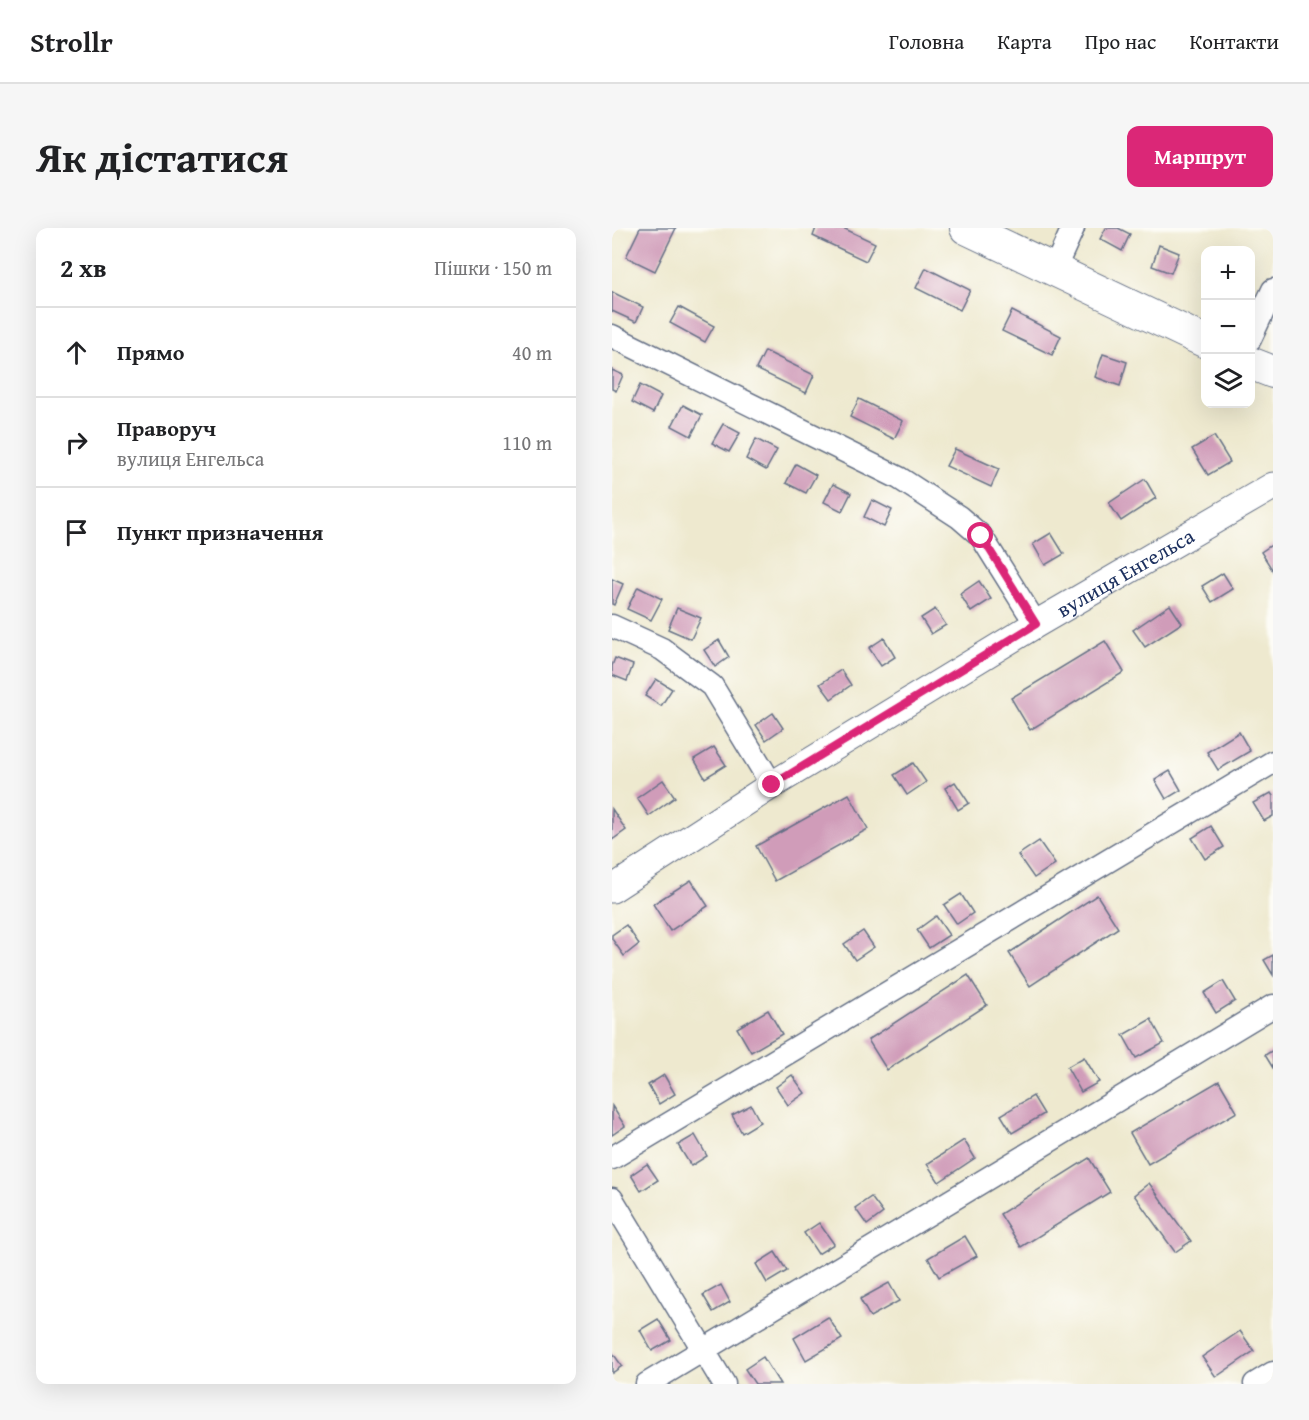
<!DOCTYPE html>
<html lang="uk">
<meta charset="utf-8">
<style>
:root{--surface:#fff;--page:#f6f6f6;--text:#202124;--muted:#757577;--line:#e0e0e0;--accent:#db2777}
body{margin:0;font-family:"Gentium Book Plus",serif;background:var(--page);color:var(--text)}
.controls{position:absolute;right:18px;top:18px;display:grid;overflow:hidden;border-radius:12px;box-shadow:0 6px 24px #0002}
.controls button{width:54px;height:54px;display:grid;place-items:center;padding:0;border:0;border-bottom:2px solid var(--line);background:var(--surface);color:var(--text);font:30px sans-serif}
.stop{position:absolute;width:18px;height:18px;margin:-14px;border:4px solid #db2777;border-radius:50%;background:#fff}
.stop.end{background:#db2777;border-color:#fff;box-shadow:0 2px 6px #0008}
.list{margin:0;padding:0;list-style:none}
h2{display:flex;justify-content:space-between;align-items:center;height:78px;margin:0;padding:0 24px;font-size:26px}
h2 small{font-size:20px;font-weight:400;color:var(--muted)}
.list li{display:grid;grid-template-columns:39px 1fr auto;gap:18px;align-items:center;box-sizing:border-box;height:90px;padding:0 24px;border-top:2px solid var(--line)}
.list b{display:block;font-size:22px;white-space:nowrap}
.list p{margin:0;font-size:20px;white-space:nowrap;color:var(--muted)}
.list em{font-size:20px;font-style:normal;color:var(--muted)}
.icon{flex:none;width:33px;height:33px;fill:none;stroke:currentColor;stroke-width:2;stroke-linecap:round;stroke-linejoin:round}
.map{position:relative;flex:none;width:661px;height:1156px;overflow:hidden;border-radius:12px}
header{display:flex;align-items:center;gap:36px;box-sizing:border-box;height:84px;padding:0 30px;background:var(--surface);border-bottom:2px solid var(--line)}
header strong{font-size:28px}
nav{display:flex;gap:33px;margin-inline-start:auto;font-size:21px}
.intro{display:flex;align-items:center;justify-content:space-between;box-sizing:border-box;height:144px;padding:0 36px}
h1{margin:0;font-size:42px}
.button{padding:15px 27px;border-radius:12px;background:var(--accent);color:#fff;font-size:21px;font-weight:700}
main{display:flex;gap:36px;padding:0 36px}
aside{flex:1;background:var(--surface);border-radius:12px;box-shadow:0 6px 24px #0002}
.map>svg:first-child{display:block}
</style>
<header>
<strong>Strollr</strong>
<nav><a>Головна</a><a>Карта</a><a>Про нас</a><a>Контакти</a></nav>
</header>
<div class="intro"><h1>Як дістатися</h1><a class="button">Маршрут</a></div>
<main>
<aside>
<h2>2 хв<small>Пішки · 150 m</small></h2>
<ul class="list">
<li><svg class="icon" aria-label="ahead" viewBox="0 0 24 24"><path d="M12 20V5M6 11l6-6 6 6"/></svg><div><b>Прямо</b></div><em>40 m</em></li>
<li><svg class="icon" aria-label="right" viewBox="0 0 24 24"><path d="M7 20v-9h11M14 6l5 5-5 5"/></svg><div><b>Праворуч</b><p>вулиця Енгельса</p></div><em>110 m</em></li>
<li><svg class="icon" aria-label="arrive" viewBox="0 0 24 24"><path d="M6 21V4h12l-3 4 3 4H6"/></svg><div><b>Пункт призначення</b></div></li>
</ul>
</aside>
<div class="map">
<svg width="661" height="1156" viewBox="0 0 661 1156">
<rect width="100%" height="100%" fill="#fdfcf7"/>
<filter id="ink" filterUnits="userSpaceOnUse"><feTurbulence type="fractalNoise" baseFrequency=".0167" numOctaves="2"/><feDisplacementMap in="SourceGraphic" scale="12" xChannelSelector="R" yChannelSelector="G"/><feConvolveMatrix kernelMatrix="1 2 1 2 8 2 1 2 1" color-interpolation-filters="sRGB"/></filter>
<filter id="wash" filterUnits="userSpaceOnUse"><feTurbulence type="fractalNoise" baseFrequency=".008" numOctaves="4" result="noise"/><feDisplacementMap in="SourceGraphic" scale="24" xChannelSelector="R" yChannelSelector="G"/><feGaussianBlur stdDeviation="1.35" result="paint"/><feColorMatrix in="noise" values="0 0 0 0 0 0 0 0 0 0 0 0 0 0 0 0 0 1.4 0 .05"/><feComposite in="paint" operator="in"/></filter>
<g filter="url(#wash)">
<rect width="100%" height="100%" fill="#eee9cf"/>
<g id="blocks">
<!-- building -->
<g fill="#d09cb9">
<path d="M28 0H64L43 43 14 29Z"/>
<path d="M204 0H231L263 15 254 33 201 8Z"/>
<path d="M494 0H506L518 6 510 23 488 11Z"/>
<path d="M547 17 567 25 559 45 540 38Z"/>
<path d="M314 40 358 62 348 82 304 60Z"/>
<path d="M0 64 31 79 24 94 0 83Z"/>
<path d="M67 79 102 98 93 114 58 95Z"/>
<path d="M400 83 449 108 440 127 390 103Z"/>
<path d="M153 123 202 147 194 165 144 141Z"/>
<path d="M491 126 515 134 508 158 483 149Z"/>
<path d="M0 142 11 147 4 163 0 161Z"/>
<path d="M28 157 49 168 41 185 20 174Z"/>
<path d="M247 171 291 193 282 211 238 189Z"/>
<path d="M71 177 90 187 79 208 60 198Z"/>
<path d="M111 196 128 205 117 224 100 215Z"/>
<path d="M602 208 618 234 596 247 580 221Z"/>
<path d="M144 211 165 222 154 242 134 231Z"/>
<path d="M343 221 387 241 379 259 334 238Z"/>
<path d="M184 236 204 247 194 265 174 255Z"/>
<path d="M533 251 544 270 509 293 497 275Z"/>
<path d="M221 256 239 265 230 283 212 274Z"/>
<path d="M260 272 280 282 272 299 252 289Z"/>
<path d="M439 305 452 326 433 337 421 316Z"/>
<path d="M661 316V343L649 324Z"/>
<path d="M611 345 621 361 600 374 590 358Z"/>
<path d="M0 351 11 356 2 377 0 376Z"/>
<path d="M367 353 379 371 359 384 348 366Z"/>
<path d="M26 359 50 371 39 392 15 381Z"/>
<path d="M558 377 570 395 533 419 521 402Z"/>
<path d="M65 380 89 390 79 411 56 401Z"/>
<path d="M323 381 334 397 319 406 309 390Z"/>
<path d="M272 410 283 429 269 438 257 420Z"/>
<path d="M107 412 117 429 103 439 92 422Z"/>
<path d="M493 413 512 444 418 502 399 470Z"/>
<path d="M3 430 21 437 15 453 0 447V438Z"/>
<path d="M229 442 239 457 219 471 208 456Z"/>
<path d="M44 451 60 461 49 478 33 468Z"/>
<path d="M161 485 171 500 154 512 144 497Z"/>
<path d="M627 504 638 523 606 542 595 524Z"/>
<path d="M102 519 114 537 93 550 82 531Z"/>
<path d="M301 535 314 554 295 567 282 547Z"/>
<path d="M558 543 569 562 554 571 543 552Z"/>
<path d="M51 552 63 569 37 588 25 570Z"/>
<path d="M343 554 357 575 346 582 333 560Z"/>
<path d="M659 565 661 568V588L652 593 641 575Z"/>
<path d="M237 566 256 601 163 653 144 618Z"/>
<path d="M0 581 14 602 0 612Z"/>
<path d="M599 598 612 619 593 631 580 610Z"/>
<path d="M427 613 443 636 422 650 406 627Z"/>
<path d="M79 652 96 678 58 703 41 676Z"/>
<path d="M349 666 361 685 345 696 332 677Z"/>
<path d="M485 667 506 700 418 758 397 725Z"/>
<path d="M324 688 337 707 317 720 305 702Z"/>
<path d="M14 697 27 716 12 728 0 711V707Z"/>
<path d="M251 703 262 719 243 732 232 716Z"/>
<path d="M661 727V747L652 732Z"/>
<path d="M356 747 375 777 275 842 256 812Z"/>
<path d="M611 753 623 773 604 785 592 765Z"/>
<path d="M156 782 170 806 139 824 125 800Z"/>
<path d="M539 791 552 815 524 830 511 807Z"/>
<path d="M661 822V840L653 827Z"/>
<path d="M472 829 487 854 469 864 455 839Z"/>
<path d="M52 847 63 866 47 876 36 857Z"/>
<path d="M180 847 193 865 176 877 164 859Z"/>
<path d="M607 853 625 884 536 936 518 905Z"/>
<path d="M421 868 432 886 400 905 389 887Z"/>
<path d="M139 877 148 894 130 905 120 887Z"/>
<path d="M0 878 13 898 0 907Z"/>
<path d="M83 907 95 928 79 938 66 917Z"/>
<path d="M352 912 363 930 327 954 315 936Z"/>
<path d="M477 930 498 964 409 1019 388 986Z"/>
<path d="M35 936 46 952 29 963 19 947Z"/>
<path d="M537 955 579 1013 563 1024 522 967Z"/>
<path d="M259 969 271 985 255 997 243 980Z"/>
<path d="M207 995 222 1016 206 1026 192 1005Z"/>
<path d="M353 1008 365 1028 327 1049 316 1030Z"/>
<path d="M163 1024 175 1043 155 1055 144 1036Z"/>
<path d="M277 1055 287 1073 258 1089 248 1071Z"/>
<path d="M109 1057 118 1074 101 1084 91 1067Z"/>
<path d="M216 1089 230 1111 194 1132 182 1110Z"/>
<path d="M46 1091 59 1112 40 1123 28 1102Z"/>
<path d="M628 1103 642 1123 604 1149 590 1129Z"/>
<path d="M0 1124 10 1138 0 1145Z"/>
<path d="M151 1129 168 1156H143L133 1141Z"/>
</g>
</g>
</g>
<g filter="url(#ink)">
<use href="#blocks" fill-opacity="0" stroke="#657086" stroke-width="1.5"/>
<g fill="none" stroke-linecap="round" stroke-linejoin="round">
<!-- minor casing -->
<g stroke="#657086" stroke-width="25">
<g id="minor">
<path d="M442 42 461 0"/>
<path d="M0 108 287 250 347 289 369 308 424 396"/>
<path d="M638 111 661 62"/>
<path d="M0 398 50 421 100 458 160 557"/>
<path d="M0 930 661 534"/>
<path d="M0 971 112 1156"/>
<path d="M35 1156 661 778"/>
<path d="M643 1156 661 1145"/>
</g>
</g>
<!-- tertiary casing -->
<g stroke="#657086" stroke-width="29">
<g id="tertiary">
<path id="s1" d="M0 661 160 557 424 396 661 258"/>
</g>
</g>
<!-- secondary casing -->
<g stroke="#657086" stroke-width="34">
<g id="secondary">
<path d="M354 0 594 114"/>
<path d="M638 135 661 144"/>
</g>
</g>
<!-- minor -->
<use href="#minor" stroke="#fff" stroke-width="22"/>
<!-- tertiary -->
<use href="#tertiary" stroke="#fff" stroke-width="27"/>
<!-- secondary -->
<use href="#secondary" stroke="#fff" stroke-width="32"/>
</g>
</g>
<g fill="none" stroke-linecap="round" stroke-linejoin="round" filter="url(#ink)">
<!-- route -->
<path stroke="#db2777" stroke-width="8" d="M160 557 424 396 369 308"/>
</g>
<g text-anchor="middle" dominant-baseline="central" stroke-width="6" stroke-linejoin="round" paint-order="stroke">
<!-- street labels -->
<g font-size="21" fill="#1b2f5e" stroke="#fdfcf7">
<text stroke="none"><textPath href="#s1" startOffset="603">вулиця Енгельса</textPath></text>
</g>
</g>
</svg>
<div class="controls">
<button>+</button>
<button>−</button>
<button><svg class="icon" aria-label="layers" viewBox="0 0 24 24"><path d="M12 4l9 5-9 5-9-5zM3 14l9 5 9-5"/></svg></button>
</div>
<div class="stop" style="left:369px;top:308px"></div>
<div class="stop end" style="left:160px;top:557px"></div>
</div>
</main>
